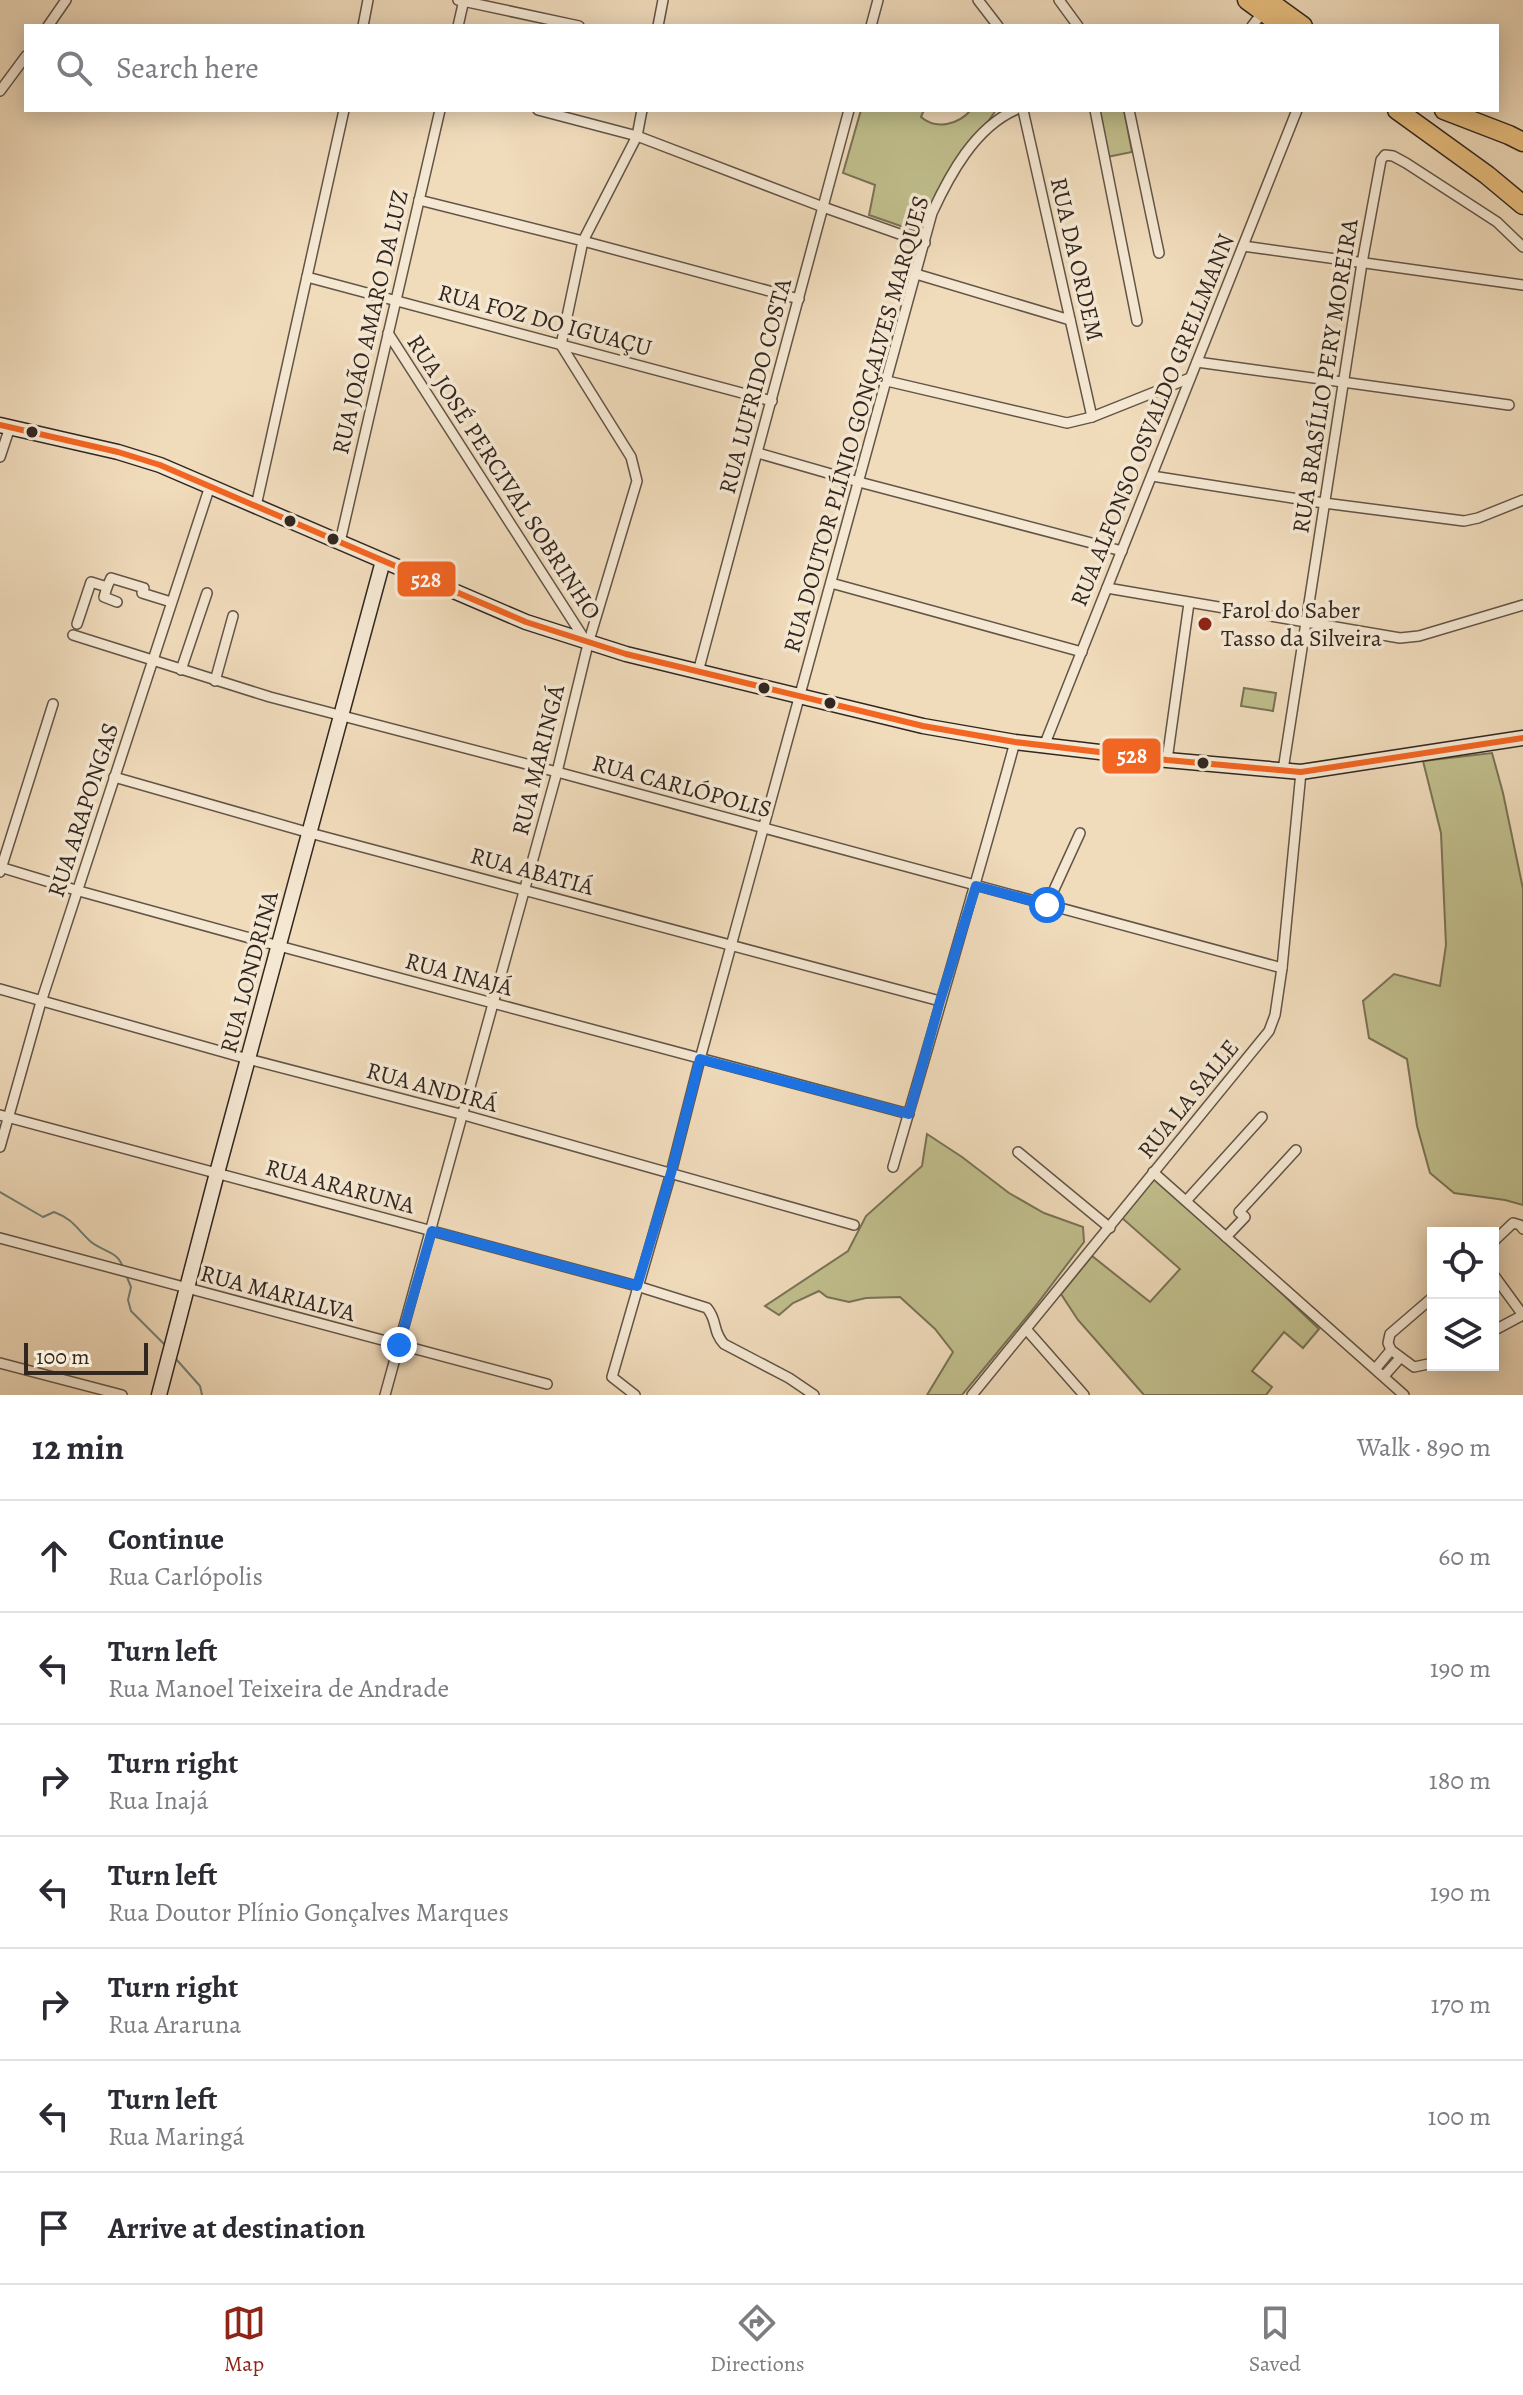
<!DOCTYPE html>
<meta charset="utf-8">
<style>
:root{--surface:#fff;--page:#f2f2f3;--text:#2b2b33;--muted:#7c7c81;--line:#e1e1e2;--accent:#8f2418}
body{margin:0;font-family:Alegreya,serif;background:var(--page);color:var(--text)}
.controls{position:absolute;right:24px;bottom:24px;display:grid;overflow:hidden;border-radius:0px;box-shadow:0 4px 20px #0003}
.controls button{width:72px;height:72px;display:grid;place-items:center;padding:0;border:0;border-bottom:2px solid var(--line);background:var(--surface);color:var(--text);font:40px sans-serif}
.scale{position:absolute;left:24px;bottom:20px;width:124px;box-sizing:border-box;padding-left:8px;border:4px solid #322720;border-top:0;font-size:22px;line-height:28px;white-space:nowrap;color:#322720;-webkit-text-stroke:6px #f5e8d3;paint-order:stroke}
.stop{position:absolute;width:24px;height:24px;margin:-18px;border:6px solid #1a73e8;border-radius:50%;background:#fff}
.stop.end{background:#1a73e8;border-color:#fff;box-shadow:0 2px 8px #0008}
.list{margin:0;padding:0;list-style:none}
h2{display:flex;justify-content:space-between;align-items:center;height:104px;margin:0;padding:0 32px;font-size:34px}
h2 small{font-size:26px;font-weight:400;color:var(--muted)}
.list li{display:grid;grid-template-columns:52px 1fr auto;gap:24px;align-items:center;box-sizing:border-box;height:112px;padding:0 32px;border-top:2px solid var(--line)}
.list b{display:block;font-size:30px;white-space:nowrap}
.list p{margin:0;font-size:26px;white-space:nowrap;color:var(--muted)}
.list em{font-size:26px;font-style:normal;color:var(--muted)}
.icon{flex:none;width:44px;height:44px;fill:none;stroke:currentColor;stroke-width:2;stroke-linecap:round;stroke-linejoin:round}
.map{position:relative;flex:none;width:1523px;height:1395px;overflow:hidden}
.search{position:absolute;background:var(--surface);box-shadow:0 4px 20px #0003;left:24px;right:24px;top:24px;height:88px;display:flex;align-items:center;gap:20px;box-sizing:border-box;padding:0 28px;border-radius:0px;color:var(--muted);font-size:30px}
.sheet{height:888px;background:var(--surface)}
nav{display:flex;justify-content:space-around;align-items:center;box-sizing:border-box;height:112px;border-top:2px solid var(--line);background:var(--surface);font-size:22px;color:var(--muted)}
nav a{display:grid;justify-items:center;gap:4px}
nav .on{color:var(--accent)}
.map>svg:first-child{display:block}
</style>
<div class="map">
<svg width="1523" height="1395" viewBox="0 0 1523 1395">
<rect width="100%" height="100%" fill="#f0dbbb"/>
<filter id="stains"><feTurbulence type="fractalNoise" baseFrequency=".0025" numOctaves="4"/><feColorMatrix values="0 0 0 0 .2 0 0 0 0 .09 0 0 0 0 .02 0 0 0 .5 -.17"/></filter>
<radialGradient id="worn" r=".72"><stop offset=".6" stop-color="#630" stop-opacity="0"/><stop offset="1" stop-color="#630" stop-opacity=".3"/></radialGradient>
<!-- green -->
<g fill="#c0be8c" stroke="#797256" stroke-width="2">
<path d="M861 110H924L921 117C936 130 958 125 971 110H996L933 202 918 232 869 215 875 185 843 173Z"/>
<path d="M1097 110H1124L1132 152 1107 157Z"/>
<path d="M1244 688 1276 693 1273 711 1241 706Z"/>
<path d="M1492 753 1503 793 1523 889V1205L1505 1200 1454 1193 1430 1173 1417 1126 1407 1059 1369 1038 1363 1001 1394 974 1440 986 1446 945 1441 833 1423 761Z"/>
<path d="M927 1134 962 1157 1009 1193 1044 1213 1083 1227 1084 1242 1034 1308 962 1395H927L953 1352 935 1329 900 1297 866 1298 849 1302 827 1297 819 1291 793 1303 779 1315 765 1306 848 1251 866 1216 922 1166Z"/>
<path d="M1154 1179 1252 1265 1319 1329 1303 1348 1284 1332 1252 1371 1272 1387 1266 1395H1144L1078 1320 1061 1294 1092 1256 1150 1302 1180 1269 1122 1218Z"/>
</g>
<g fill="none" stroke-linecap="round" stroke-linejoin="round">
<!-- stream -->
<g stroke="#708076" stroke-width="2">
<path d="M0 1192 43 1217 54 1212C73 1219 77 1229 90 1241 101 1251 117 1251 122 1265"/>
<path d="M126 1275 131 1287 128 1300 131 1311 165 1345"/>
<path d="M176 1359 200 1386 202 1395"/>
</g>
<!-- street casing -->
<g stroke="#625447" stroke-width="12">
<g id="street">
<path d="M458 0 579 26"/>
<path d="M978 0 998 26"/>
<path d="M1059 0 1078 26"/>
<path d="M48 26 66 0"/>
<path d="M363 26 368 0"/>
<path d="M458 26 464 0"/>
<path d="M658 26 663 0"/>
<path d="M871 26 878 0"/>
<path d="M1252 26 1263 12"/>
<path d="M0 91 26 56"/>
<path d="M538 110 637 136 823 207 925 243"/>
<path d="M1023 110 1092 417"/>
<path d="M1095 110 1137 321"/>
<path d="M1129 110 1159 253"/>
<path d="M419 200 583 241 799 299"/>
<path d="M1243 246 1523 285"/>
<path d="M916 274 1070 320"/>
<path d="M307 277 772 401"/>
<path d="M388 333 585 640"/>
<path d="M1197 362 1509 405"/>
<path d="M887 381 1067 423 1092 417 1190 378"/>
<path d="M758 453 859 482 1122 551"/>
<path d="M0 457 10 427"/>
<path d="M1152 476 1324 503 1464 521 1478 518 1523 500"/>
<path d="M256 506 344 110"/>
<path d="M340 542 440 110"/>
<path d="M831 583 1082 652"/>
<path d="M107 587 104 597 117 602"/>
<path d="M1107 588 1400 638 1419 636 1523 605"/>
<path d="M77 624 91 582 107 587 111 578 144 588 142 593 171 602"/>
<path d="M73 635 270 697 557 772 1282 968"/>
<path d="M181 670 207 593"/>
<path d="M698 672 849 110"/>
<path d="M215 681 233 616"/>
<path d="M1044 746 1297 110"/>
<path d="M1167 760 1189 603"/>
<path d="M1283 770 1362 263 1381 160 1385 155 1393 156 1406 163 1497 222 1523 247"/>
<path d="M114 777 310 833 940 1001"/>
<path d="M0 867 79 891 279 946 909 1114"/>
<path d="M0 872 53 704"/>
<path d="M1047 905 1080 833"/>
<path d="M0 989 248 1059 464 1115 854 1225"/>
<path d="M0 1115 637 1286 707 1308C718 1321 712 1331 724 1344L789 1378 814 1395"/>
<path d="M0 1147 41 1002 210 486"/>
<path d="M1018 1152 1110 1228"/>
<path d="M893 1167C934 1026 976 884 1015 742"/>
<path d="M1153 1172 1404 1395"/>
<path d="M1186 1201 1262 1117"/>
<path d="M1226 1237 1245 1217 1239 1212 1296 1150"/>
<path d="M0 1238 547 1384"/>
<path d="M1493 1242 1513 1223 1520 1225 1523 1229"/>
<path d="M1493 1274 1523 1315"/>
<path d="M1433 1297 1390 1334 1388 1343 1391 1350 1414 1367 1433 1363"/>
<path d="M1026 1329 1084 1395"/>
<path d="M1493 1331 1523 1315"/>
<path d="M0 1363 122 1395"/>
<path d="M1376 1368 1391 1350"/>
<path d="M1384 1376 1400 1358"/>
<path d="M385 1395 557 772 588 644 637 481 631 457 561 345 583 241 637 136 642 110"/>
<path d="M635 1395 612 1377 671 1173 700 1059 932 213C950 174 975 128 1015 110"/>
<path d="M972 1395 1269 1031 1275 1015 1282 968 1301 772"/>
</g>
</g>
<!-- secondary casing -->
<g stroke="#322720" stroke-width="17">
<g id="secondary">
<path d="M0 425 118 452 160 465 526 622 626 654 923 726 1015 742 1167 760 1301 772 1523 738"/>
<path d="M159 1395 217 1173 383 561"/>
</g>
</g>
<!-- highway casing -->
<g stroke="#322720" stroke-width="21">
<g id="highway">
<path d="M1247 0 1277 22"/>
<path d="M1267 0 1303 26"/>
<path d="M1397 110 1487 175 1523 205"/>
<path d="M1444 110 1509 135 1523 142"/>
</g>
</g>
<!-- street -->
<use href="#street" stroke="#f5e8d3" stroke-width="9"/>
<!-- secondary -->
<use href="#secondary" stroke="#f5e8d3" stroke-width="14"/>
<!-- highway -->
<use href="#highway" stroke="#e8be7e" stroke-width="18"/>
<!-- bus-1 casing -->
<g stroke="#f5e8d3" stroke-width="12">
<path id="bus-1" d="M0 425 118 452 160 465 526 622 626 654 923 726 1015 742 1167 760 1301 772 1523 738"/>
</g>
<!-- bus-1 -->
<use href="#bus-1" stroke="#f26522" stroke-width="6"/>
</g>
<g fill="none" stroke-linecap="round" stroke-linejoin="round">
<!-- route -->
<path stroke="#1a73e8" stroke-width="10" d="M399 1345 432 1231 637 1286 671 1173 700 1059 909 1114 940 1001 976 886 1047 905"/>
</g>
<!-- markers -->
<g fill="#322720" stroke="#f5e8d3" stroke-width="3">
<circle cx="32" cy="432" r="7"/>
<circle cx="290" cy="521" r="7"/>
<circle cx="333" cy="539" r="7"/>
<circle cx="764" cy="688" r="7"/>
<circle cx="830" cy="703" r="7"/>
<circle cx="1203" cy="763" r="7"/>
</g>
<circle fill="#8f2418" stroke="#f5e8d3" stroke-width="3" cx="1205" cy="624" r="8"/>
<g text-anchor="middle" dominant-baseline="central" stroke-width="7" stroke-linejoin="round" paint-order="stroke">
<!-- street labels -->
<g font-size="24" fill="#322720" stroke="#f5e8d3">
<text transform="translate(1077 259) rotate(77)">RUA DA ORDEM</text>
<text transform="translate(545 320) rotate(15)">RUA FOZ DO IGUAÇU</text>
<text transform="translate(370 322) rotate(-77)">RUA JOÃO AMARO DA LUZ</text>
<text transform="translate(1325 376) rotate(-81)">RUA BRASÍLIO PERY MOREIRA</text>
<text transform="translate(755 386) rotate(-75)">RUA LUFRIDO COSTA</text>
<text transform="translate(1152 420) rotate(-68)">RUA ALFONSO OSVALDO GRELLMANN</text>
<text transform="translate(856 424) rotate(-74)">RUA DOUTOR PLÍNIO GONÇALVES MARQUES</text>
<text transform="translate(504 477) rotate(57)">RUA JOSÉ PERCIVAL SOBRINHO</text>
<text transform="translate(538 760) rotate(-76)">RUA MARINGÁ</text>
<text transform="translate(682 786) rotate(15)">RUA CARLÓPOLIS</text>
<text transform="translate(83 810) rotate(-72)">RUA ARAPONGAS</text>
<text transform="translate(532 871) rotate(15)">RUA ABATIÁ</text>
<text transform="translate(249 972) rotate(-75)">RUA LONDRINA</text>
<text transform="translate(459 974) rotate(15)">RUA INAJÁ</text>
<text transform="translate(432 1087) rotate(15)">RUA ANDIRÁ</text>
<text transform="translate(1188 1099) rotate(-51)">RUA LA SALLE</text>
<text transform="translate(340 1186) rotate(15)">RUA ARARUNA</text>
<text transform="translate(278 1293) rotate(15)">RUA MARIALVA</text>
</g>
<!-- poi labels -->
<g font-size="24" fill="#322720" stroke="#f5e8d3" text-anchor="start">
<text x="1221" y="610">Farol do Saber<tspan x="1221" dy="28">Tasso da Silveira</tspan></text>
</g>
</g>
<g stroke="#f5e8d3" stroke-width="3">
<rect x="396" y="560" width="61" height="38" rx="8" fill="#f26522"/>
<rect x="1101" y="737" width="61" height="38" rx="8" fill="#f26522"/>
</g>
<g font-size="22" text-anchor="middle" font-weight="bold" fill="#fff">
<text x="426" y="587">528</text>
<text x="1132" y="763">528</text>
</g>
<rect width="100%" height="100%" filter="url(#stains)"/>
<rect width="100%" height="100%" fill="url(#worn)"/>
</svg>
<div class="controls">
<button><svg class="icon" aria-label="locate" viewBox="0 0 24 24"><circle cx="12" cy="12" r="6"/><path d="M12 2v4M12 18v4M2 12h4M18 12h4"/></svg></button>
<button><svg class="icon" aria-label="layers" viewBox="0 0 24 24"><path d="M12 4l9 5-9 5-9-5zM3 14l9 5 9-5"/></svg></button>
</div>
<div class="scale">100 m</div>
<div class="stop" style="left:1047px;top:905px"></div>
<div class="stop end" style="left:399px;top:1345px"></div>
<div class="search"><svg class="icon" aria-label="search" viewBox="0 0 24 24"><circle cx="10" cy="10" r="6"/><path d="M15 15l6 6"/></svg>Search here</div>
</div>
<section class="sheet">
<h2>12 min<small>Walk · 890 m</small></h2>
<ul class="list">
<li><svg class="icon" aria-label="ahead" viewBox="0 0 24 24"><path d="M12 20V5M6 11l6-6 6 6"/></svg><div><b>Continue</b><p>Rua Carlópolis</p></div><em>60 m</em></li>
<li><svg class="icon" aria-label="left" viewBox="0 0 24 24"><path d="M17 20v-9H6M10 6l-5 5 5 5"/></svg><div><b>Turn left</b><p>Rua Manoel Teixeira de Andrade</p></div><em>190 m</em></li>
<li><svg class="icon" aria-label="right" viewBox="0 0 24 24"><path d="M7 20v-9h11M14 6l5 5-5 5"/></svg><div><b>Turn right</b><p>Rua Inajá</p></div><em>180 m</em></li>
<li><svg class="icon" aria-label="left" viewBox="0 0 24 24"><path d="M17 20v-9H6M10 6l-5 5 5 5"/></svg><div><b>Turn left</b><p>Rua Doutor Plínio Gonçalves Marques</p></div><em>190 m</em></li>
<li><svg class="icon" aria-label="right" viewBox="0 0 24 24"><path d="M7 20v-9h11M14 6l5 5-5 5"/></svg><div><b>Turn right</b><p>Rua Araruna</p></div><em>170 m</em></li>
<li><svg class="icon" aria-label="left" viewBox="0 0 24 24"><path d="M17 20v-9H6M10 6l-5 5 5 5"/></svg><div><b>Turn left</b><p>Rua Maringá</p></div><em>100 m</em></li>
<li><svg class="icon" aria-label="arrive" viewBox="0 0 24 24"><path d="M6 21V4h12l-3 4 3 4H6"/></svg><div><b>Arrive at destination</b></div></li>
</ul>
</section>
<nav>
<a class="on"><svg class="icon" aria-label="map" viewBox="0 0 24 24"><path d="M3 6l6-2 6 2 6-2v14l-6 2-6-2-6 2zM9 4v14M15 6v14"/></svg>Map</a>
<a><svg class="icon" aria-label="directions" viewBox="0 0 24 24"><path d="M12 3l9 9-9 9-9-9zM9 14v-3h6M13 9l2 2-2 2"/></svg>Directions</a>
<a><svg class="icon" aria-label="saved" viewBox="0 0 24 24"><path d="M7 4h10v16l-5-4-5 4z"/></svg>Saved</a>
</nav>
